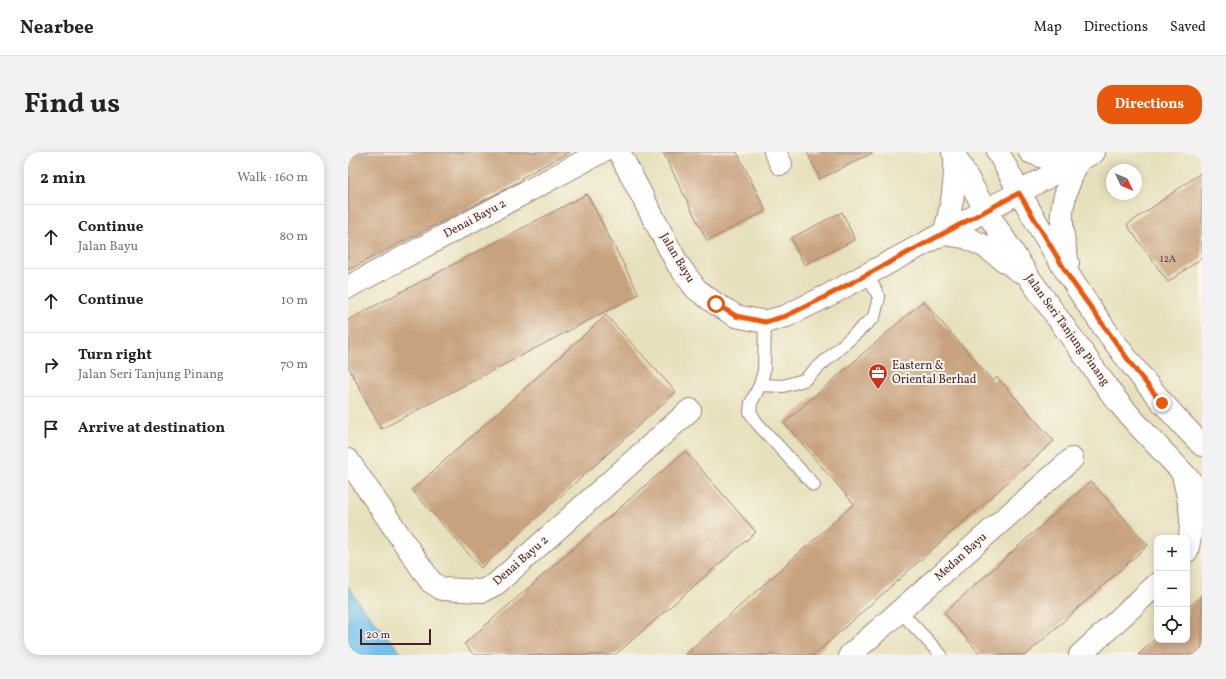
<!DOCTYPE html>
<meta charset="utf-8">
<style>
:root{--surface:#fff;--page:#f2f2f2;--text:#222;--muted:#767676;--line:#e0e0e0;--accent:#ea580c}
body{margin:0;font-family:Vollkorn,serif;background:var(--page);color:var(--text)}
.controls{position:absolute;right:12px;bottom:12px;display:grid;overflow:hidden;border-radius:8px;box-shadow:0 2px 10px #0003}
.controls button{width:36px;height:36px;display:grid;place-items:center;padding:0;border:0;border-bottom:1px solid var(--line);background:var(--surface);color:var(--text);font:20px sans-serif}
.compass{position:absolute;left:758px;top:12px;width:36px;height:36px;border-radius:50%;background:var(--surface);box-shadow:0 2px 10px #0003;rotate:134deg}
.scale{position:absolute;left:12px;bottom:10px;width:71px;box-sizing:border-box;padding-left:4px;border:2px solid #4a1f2b;border-top:0;font-size:11px;line-height:14px;white-space:nowrap;color:#4a1f2b;-webkit-text-stroke:3px #fbf7ec;paint-order:stroke}
.stop{position:absolute;width:12px;height:12px;margin:-9px;border:3px solid #ea580c;border-radius:50%;background:#fff}
.stop.end{background:#ea580c;border-color:#fff;box-shadow:0 1px 4px #0008}
.list{margin:0;padding:0;list-style:none}
h2{display:flex;justify-content:space-between;align-items:center;height:52px;margin:0;padding:0 16px;font-size:17px}
h2 small{font-size:13px;font-weight:400;color:var(--muted)}
.list li{display:grid;grid-template-columns:26px 1fr auto;gap:12px;align-items:center;box-sizing:border-box;height:64px;padding:0 16px;border-top:1px solid var(--line)}
.list b{display:block;font-size:15px;white-space:nowrap}
.list p{margin:0;font-size:13px;white-space:nowrap;color:var(--muted)}
.list em{font-size:13px;font-style:normal;color:var(--muted)}
.icon{flex:none;width:22px;height:22px;fill:none;stroke:currentColor;stroke-width:2;stroke-linecap:round;stroke-linejoin:round}
.map{position:relative;flex:none;width:854px;height:503px;overflow:hidden;border-radius:16px}
header{display:flex;align-items:center;gap:24px;box-sizing:border-box;height:56px;padding:0 20px;background:var(--surface);border-bottom:1px solid var(--line)}
header strong{font-size:19px}
nav{display:flex;gap:22px;margin-inline-start:auto;font-size:14px}
.intro{display:flex;align-items:center;justify-content:space-between;box-sizing:border-box;height:96px;padding:0 24px}
h1{margin:0;font-size:28px}
.button{padding:10px 18px;border-radius:16px;background:var(--accent);color:#fff;font-size:14px;font-weight:700}
main{display:flex;gap:24px;padding:0 24px}
aside{flex:1;background:var(--surface);border-radius:16px;box-shadow:0 2px 10px #0003}
.map>svg:first-child{display:block}
</style>
<header>
<strong>Nearbee</strong>
<nav><a>Map</a><a>Directions</a><a>Saved</a></nav>
</header>
<div class="intro"><h1>Find us</h1><a class="button">Directions</a></div>
<main>
<aside>
<h2>2 min<small>Walk · 160 m</small></h2>
<ul class="list">
<li><svg class="icon" aria-label="ahead" viewBox="0 0 24 24"><path d="M12 20V5M6 11l6-6 6 6"/></svg><div><b>Continue</b><p>Jalan Bayu</p></div><em>80 m</em></li>
<li><svg class="icon" aria-label="ahead" viewBox="0 0 24 24"><path d="M12 20V5M6 11l6-6 6 6"/></svg><div><b>Continue</b></div><em>10 m</em></li>
<li><svg class="icon" aria-label="right" viewBox="0 0 24 24"><path d="M7 20v-9h11M14 6l5 5-5 5"/></svg><div><b>Turn right</b><p>Jalan Seri Tanjung Pinang</p></div><em>70 m</em></li>
<li><svg class="icon" aria-label="arrive" viewBox="0 0 24 24"><path d="M6 21V4h12l-3 4 3 4H6"/></svg><div><b>Arrive at destination</b></div></li>
</ul>
</aside>
<div class="map">
<svg width="854" height="503" viewBox="0 0 854 503">
<rect width="100%" height="100%" fill="#fbf7ec"/>
<filter id="ink" filterUnits="userSpaceOnUse"><feTurbulence type="fractalNoise" baseFrequency=".025" numOctaves="2"/><feDisplacementMap in="SourceGraphic" scale="8" xChannelSelector="R" yChannelSelector="G"/><feConvolveMatrix kernelMatrix="1 2 1 2 8 2 1 2 1" color-interpolation-filters="sRGB"/></filter>
<filter id="wash" filterUnits="userSpaceOnUse"><feTurbulence type="fractalNoise" baseFrequency=".012" numOctaves="4" result="noise"/><feDisplacementMap in="SourceGraphic" scale="16" xChannelSelector="R" yChannelSelector="G"/><feGaussianBlur stdDeviation="0.9" result="paint"/><feColorMatrix in="noise" values="0 0 0 0 0 0 0 0 0 0 0 0 0 0 0 0 0 1.4 0 .05"/><feComposite in="paint" operator="in"/></filter>
<g filter="url(#wash)">
<rect width="100%" height="100%" fill="#e7e0bc"/>
<!-- water -->
<path fill="#71c2ec" stroke="#5e708c" d="M0 434 13 454 55 503H0Z"/>
<g id="blocks">
<!-- building -->
<g fill="#c8a27e">
<path d="M9 0H222L173 26 174 28 144 44 0 118V5Z"/>
<path d="M315 0H389L418 59 359 89Z"/>
<path d="M459 0H526L472 27Z"/>
<path d="M854 20V106L820 130 779 73Z"/>
<path d="M239 42 291 142 33 277 0 214V168Z"/>
<path d="M494 60 507 88 456 113 443 86Z"/>
<path d="M575 149 645 229 649 225 706 289 466 503H337L506 352 436 271Z"/>
<path d="M258 163 328 240 133 416 64 338Z"/>
<path d="M337 299 408 380 267 503H126L116 492Z"/>
<path d="M743 329 800 393 678 503H633L596 461Z"/>
<path d="M854 443V503H790L809 485V488H839V457Z"/>
</g>
</g>
</g>
<g filter="url(#ink)">
<use href="#blocks" fill-opacity="0" stroke="#988074" stroke-width="1"/>
<g fill="none" stroke-linecap="round" stroke-linejoin="round">
<!-- lane casing -->
<g stroke="#988074" stroke-width="14">
<g id="lane">
<path d="M417 170 416 219 412 233 403 251 402 260 409 271 466 333"/>
<path d="M412 233 435 234 456 228 526 165 531 145 519 122"/>
<path d="M552 459 593 503"/>
</g>
</g>
<!-- street casing -->
<g stroke="#988074" stroke-width="24">
<g id="street">
<path d="M271 0 329 111 348 137 368 152 388 164 417 170 438 164 477 145 746 0"/>
<path d="M427 0 433 12"/>
<path d="M0 135 253 0"/>
<path d="M0 308 83 430 94 437 134 439 148 432 342 258"/>
<path d="M835 323C842 352 847 369 839 399"/>
<path d="M502 503 724 307"/>
<path d="M732 503 809 432"/>
</g>
</g>
<!-- secondary casing -->
<g stroke="#988074" stroke-width="24">
<g id="secondary">
<path d="M605 0 638 59 682 127 766 245 788 271 854 341"/>
<path d="M650 0C704 104 771 210 854 293"/>
<path d="M682 0 701 7 730 9C711 51 710 66 720 111"/>
<path d="M607 5C608 32 604 56 596 82L617 85 636 94 671 119"/>
</g>
</g>
<!-- lane -->
<use href="#lane" stroke="#fff" stroke-width="12"/>
<!-- street -->
<use href="#street" stroke="#fff" stroke-width="22"/>
<!-- secondary -->
<use href="#secondary" stroke="#fff" stroke-width="22"/>
</g>
</g>
<g fill="none" stroke-linecap="round" stroke-linejoin="round" filter="url(#ink)">
<!-- route -->
<path stroke="#ea580c" stroke-width="5" d="M368 152 388 164 417 170 438 164 477 145 671 41 723 128 789 220 814 251"/>
</g>
<!-- icons -->
<defs>
<g id="office-pin" transform="scale(1)"><path d="M0 17L-7.5 6A9.5 9.5 0 1 1 7.5 6Z" fill="#c8321e" stroke="#fbf7ec"/><path d="M-6-3h4V-5.5h4V-3h4V5H-6ZM-1-4.5V-3h2v-1.5ZM-6 0V1H6V0Z" fill="#fff"/></g>
</defs>
<g fill-rule="evenodd">
<use href="#office-pin" x="530" y="221"/>
</g>
<g text-anchor="middle" dominant-baseline="central" stroke-width="4" stroke-linejoin="round" paint-order="stroke">
<!-- number labels -->
<g font-size="10" fill="#6a4040">
<text x="820" y="107">12A</text>
</g>
<!-- street labels -->
<g font-size="12" fill="#4a1f2b" stroke="#fbf7ec">
<text transform="translate(127 67) rotate(-28)">Denai Bayu 2</text>
<text transform="translate(329 106) rotate(59)">Jalan Bayu</text>
<text transform="translate(719 178) rotate(54)">Jalan Seri Tanjung Pinang</text>
<text transform="translate(613 405) rotate(-42)">Medan Bayu</text>
<text transform="translate(173 409) rotate(-41)">Denai Bayu 2</text>
</g>
<!-- poi labels -->
<g font-size="12" fill="#4a1f2b" stroke="#fbf7ec" text-anchor="start">
<text x="544" y="214">Eastern &amp;<tspan x="544" dy="14">Oriental Berhad</tspan></text>
</g>
</g>
</svg>
<div class="controls">
<button>+</button>
<button>−</button>
<button><svg class="icon" aria-label="locate" viewBox="0 0 24 24"><circle cx="12" cy="12" r="6"/><path d="M12 2v4M12 18v4M2 12h4M18 12h4"/></svg></button>
</div>
<svg class="compass" viewBox="-18 -18 36 36"><path d="M0-13l5 13h-10z" fill="#e53935"/><path d="M0 13l5-13h-10z" fill="#767676"/></svg>
<div class="scale">20 m</div>
<div class="stop" style="left:368px;top:152px"></div>
<div class="stop end" style="left:814px;top:251px"></div>
</div>
</main>
